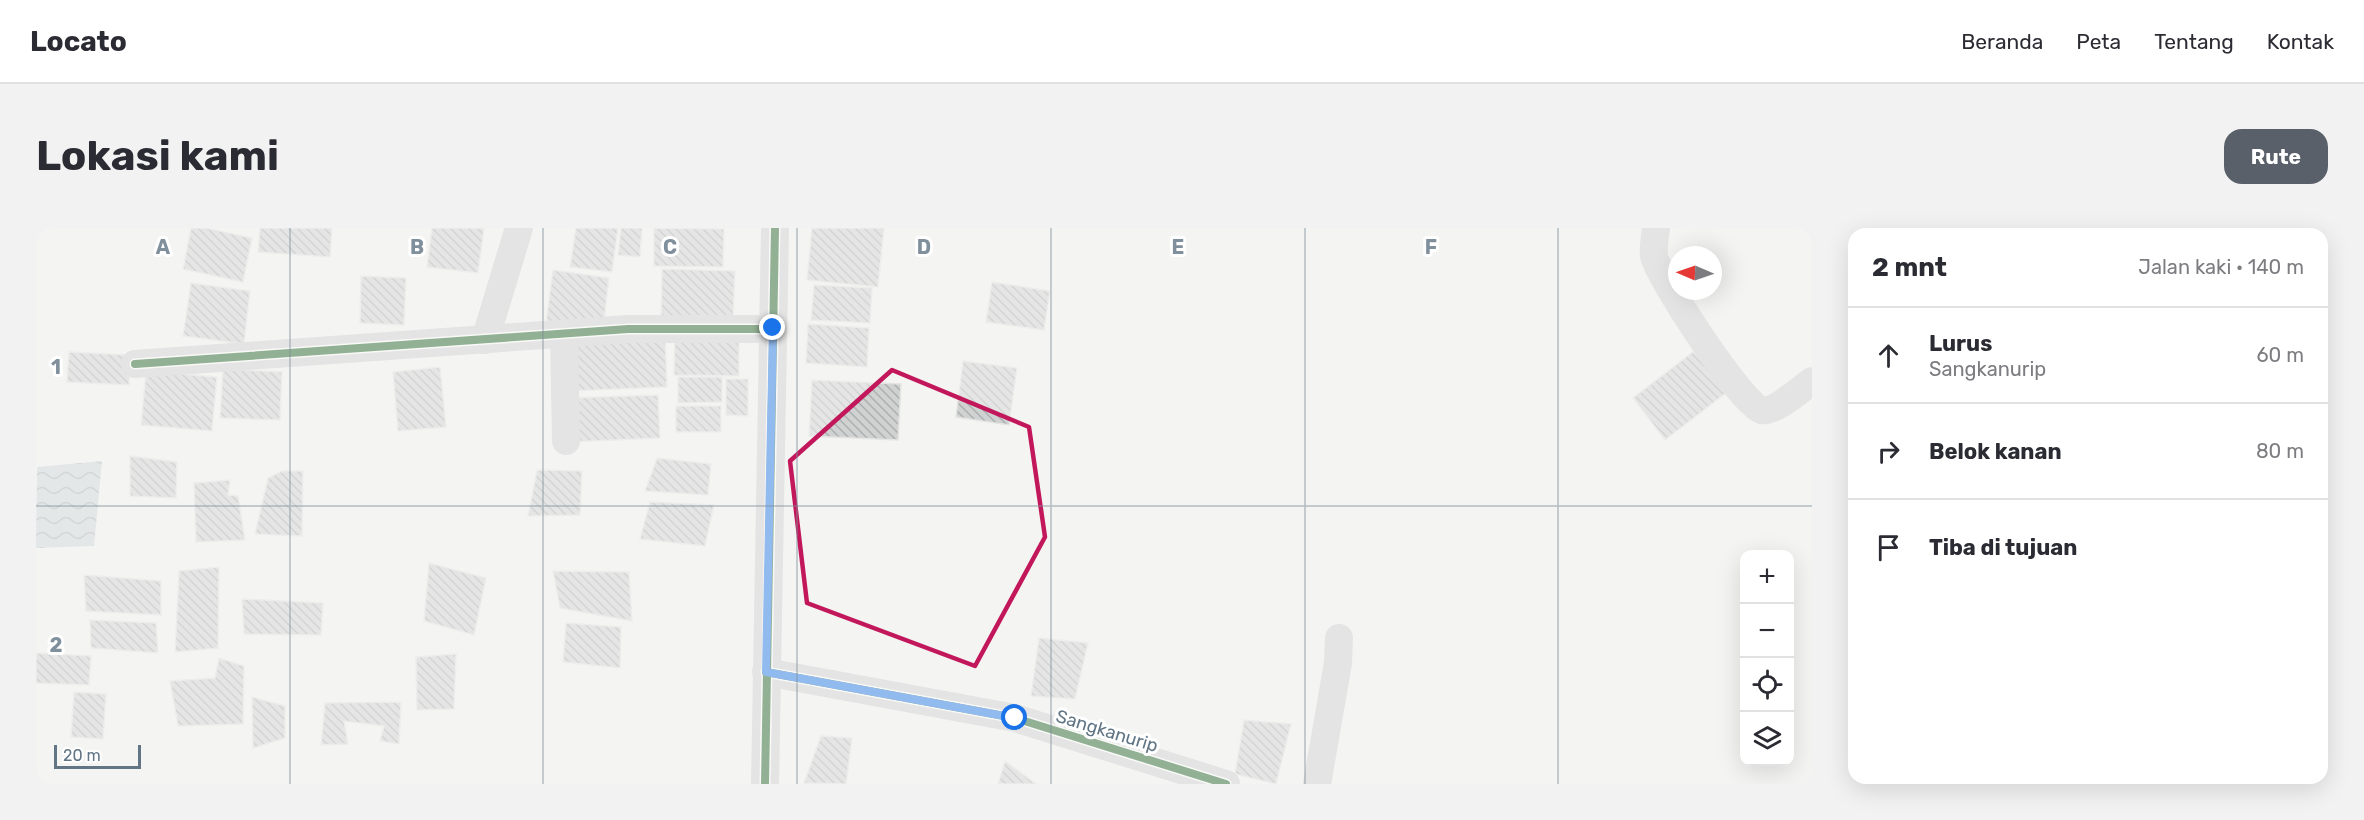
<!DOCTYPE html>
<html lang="id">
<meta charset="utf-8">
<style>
:root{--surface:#fff;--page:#f2f2f3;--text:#2b2b33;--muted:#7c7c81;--line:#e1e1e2;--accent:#5a6069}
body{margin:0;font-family:Rubik,sans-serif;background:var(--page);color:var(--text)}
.controls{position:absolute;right:18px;bottom:18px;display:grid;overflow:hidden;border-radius:12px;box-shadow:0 6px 24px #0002}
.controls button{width:54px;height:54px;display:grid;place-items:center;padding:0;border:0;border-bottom:2px solid var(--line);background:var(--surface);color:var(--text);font:30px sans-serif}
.compass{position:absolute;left:1632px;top:18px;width:54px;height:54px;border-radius:50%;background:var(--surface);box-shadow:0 6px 24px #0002;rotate:272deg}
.scale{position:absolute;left:18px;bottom:15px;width:87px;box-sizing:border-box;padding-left:6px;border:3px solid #617585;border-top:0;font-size:16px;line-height:21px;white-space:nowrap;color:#617585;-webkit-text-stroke:4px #fff;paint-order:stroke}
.stop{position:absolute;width:18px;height:18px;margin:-14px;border:4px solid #1a73e8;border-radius:50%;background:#fff}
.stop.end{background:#1a73e8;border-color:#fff;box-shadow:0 2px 6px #0008}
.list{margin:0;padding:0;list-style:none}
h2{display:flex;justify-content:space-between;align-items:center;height:78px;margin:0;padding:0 24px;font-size:26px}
h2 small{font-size:20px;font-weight:400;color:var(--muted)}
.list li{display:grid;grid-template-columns:39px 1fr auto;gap:18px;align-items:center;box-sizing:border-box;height:96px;padding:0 24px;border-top:2px solid var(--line)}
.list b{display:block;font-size:22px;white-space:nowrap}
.list p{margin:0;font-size:20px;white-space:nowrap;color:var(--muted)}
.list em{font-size:20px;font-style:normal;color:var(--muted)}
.icon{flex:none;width:33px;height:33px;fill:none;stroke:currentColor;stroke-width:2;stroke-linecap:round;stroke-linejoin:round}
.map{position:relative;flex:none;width:1776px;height:556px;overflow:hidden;border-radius:18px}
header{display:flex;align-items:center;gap:36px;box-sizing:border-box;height:84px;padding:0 30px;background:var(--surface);border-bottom:2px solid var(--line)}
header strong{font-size:28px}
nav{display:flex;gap:33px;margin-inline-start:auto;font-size:21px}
.intro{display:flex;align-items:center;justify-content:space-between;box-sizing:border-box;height:144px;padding:0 36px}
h1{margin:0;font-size:42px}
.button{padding:15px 27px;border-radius:18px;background:var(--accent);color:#fff;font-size:21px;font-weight:700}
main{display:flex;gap:36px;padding:0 36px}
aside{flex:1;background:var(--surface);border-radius:18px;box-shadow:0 6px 24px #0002}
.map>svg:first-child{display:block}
</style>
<header>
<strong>Locato</strong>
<nav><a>Beranda</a><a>Peta</a><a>Tentang</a><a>Kontak</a></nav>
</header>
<div class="intro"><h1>Lokasi kami</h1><a class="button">Rute</a></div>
<main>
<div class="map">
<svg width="1776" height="556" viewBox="0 0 1776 556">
<defs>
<pattern id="water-waves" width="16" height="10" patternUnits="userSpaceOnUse" patternTransform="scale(1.5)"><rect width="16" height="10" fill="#ced7da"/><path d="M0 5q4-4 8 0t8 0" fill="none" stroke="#abb3b6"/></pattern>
<pattern id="building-back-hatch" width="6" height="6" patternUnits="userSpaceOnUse" patternTransform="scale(1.5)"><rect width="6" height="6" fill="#d0d2d2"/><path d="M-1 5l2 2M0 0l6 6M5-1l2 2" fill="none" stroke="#acafb0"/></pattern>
</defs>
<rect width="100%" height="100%" fill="#f4f4f2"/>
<!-- water -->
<path fill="url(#water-waves)" d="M66 233 58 318 0 320 1 239Z"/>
<!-- building -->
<g fill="url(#building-back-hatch)" stroke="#e4e4e2" stroke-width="1.5">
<path d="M155 0H170L216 10 207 54 147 41Z"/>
<path d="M224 0H296L294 29 222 24Z"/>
<path d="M396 0H448L442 45 391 39Z"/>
<path d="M540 0H582L576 44 534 39Z"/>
<path d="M585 0H606L604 29 582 27Z"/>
<path d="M618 0 688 1 687 39 618 38Z"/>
<path d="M776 0H848L842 59 771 52Z"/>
<path d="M626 41 699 43 697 93 625 92Z"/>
<path d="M517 42 573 50 567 102 510 95Z"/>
<path d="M325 48 370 50 368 97 324 95Z"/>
<path d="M956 54 1014 63 1008 102 950 94Z"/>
<path d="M155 55 214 63 208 116 147 108Z"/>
<path d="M778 57 836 60 834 95 775 92Z"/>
<path d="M772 96 833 100 831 139 770 135Z"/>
<path d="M639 102 703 104V148L638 147Z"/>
<path d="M629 104 631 159 535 163 533 108Z"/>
<path d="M1658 123 1690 165 1629 212 1597 170Z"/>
<path d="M33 124 94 127 93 157 31 154Z"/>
<path d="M927 133 981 140 973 197 920 189Z"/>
<path d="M404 139 410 199 362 203 357 144Z"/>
<path d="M187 141 246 144 244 192 184 190Z"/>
<path d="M110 143 181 149 176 203 105 197Z"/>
<path d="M642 149H686V174L642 175Z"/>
<path d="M690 151H712V188L690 187Z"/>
<path d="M776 152 865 156 862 212 773 208Z"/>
<path d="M622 167 624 210 534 214 532 170Z"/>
<rect x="640" y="178" width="45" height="26"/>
<path d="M94 228 141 234 140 270 94 268Z"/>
<path d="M621 230 675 236 672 267 609 263Z"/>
<path d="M501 242 546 243 544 287 492 288Z"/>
<path d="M246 243H267L266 308 219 306 232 250Z"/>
<path d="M194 252 192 267 202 268 209 312 160 314 158 255Z"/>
<path d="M614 274 678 277 669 318 604 311Z"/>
<path d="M393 335 450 350 438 407 388 393Z"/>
<path d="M183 339 182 420 139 424 143 343Z"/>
<path d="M517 343 593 344 596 393 524 380Z"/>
<path d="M48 347 125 353V387L50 383Z"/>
<path d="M206 371 287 375 285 407 208 406Z"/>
<path d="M54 392 120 395 122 425 55 420Z"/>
<path d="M530 395 585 399 584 440 527 434Z"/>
<path d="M1003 410 1052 415 1039 471 995 468Z"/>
<path d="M0 425 55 428 53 457 0 455Z"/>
<path d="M420 426 418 481 381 482 380 429Z"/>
<path d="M183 430 208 438 207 496 142 498 134 453 179 450Z"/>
<path d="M38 464 70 466 67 511 35 509Z"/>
<path d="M216 469 249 478V510L217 520Z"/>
<path d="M365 474 363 516 344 513 348 498 308 493 312 516 285 517 289 475Z"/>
<path d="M1208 492 1255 496 1240 556 1199 546Z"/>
<path d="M785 508 816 510 810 556 768 555Z"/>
<path d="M969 533 1000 556H962Z"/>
</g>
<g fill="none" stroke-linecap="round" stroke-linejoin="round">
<!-- street -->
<g stroke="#cfd0d1" stroke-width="28">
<path d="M1620 0C1619 8 1617 20 1618 28 1622 49 1708 179 1725 182 1738 185 1765 161 1776 153"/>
<path d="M528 106 530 213"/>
<path d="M449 112 483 0"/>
<path d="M99 136 592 101H737"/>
<path d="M730 444 979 490 1190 556"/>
<path d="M729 556 739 0"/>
<path d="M1281 556 1302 435 1303 410"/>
</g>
<!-- cycleway casing -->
<g stroke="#fff" stroke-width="11">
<g id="cycleway">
<path d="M99 136 592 101H737"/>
<path d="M730 444 979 490 1190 556"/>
<path d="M729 556 739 0"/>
</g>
</g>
<!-- cycleway -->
<use href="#cycleway" stroke="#1b5e20" stroke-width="8"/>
</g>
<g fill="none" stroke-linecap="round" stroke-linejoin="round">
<!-- route -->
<path stroke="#1a73e8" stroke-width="8" d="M737 100 730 444 979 490"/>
</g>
<!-- marked area -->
<path d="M0 0H1776V556H0ZM856 142 993 199 1009 309 939 438 771 375 754 233Z" fill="#f4f4f2" fill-opacity=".55" fill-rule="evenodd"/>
<path fill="none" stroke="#c2185b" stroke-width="4.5" stroke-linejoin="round" d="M856 142 993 199 1009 309 939 438 771 375 754 233Z"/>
<!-- grid -->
<path fill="none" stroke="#808f9c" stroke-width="1.5" stroke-opacity="0.55" d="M254 0V556M507 0V556M761 0V556M1015 0V556M1269 0V556M1522 0V556M0 278H1776"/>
<g text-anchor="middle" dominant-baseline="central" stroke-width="6" stroke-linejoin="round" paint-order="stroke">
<!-- street labels -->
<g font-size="18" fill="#617585" stroke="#fff">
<text transform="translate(1071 503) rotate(17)">Sangkanurip</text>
</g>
</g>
<g font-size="20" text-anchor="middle" font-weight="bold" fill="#808f9c" stroke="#fff" stroke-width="6" stroke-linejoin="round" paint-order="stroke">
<text x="127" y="26">A</text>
<text x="381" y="26">B</text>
<text x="634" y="26">C</text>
<text x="888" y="26">D</text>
<text x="1142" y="26">E</text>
<text x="1395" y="26">F</text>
<text x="20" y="146">1</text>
<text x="20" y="424">2</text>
</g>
</svg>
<div class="controls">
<button>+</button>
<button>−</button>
<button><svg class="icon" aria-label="locate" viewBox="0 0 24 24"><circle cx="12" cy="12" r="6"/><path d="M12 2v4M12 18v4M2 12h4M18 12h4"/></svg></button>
<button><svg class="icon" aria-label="layers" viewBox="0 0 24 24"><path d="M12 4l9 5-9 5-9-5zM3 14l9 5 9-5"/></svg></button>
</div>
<svg class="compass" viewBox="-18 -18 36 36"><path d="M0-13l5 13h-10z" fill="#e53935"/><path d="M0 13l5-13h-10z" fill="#7c7c81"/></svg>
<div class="scale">20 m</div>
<div class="stop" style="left:979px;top:490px"></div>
<div class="stop end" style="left:737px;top:100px"></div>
</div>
<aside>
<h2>2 mnt<small>Jalan kaki · 140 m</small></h2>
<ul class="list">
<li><svg class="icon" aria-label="ahead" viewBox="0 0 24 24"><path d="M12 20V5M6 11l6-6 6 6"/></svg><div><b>Lurus</b><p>Sangkanurip</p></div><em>60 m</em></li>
<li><svg class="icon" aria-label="right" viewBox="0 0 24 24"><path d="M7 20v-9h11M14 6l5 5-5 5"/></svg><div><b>Belok kanan</b></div><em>80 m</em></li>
<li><svg class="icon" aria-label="arrive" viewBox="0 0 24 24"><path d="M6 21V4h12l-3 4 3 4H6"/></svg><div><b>Tiba di tujuan</b></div></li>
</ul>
</aside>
</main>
